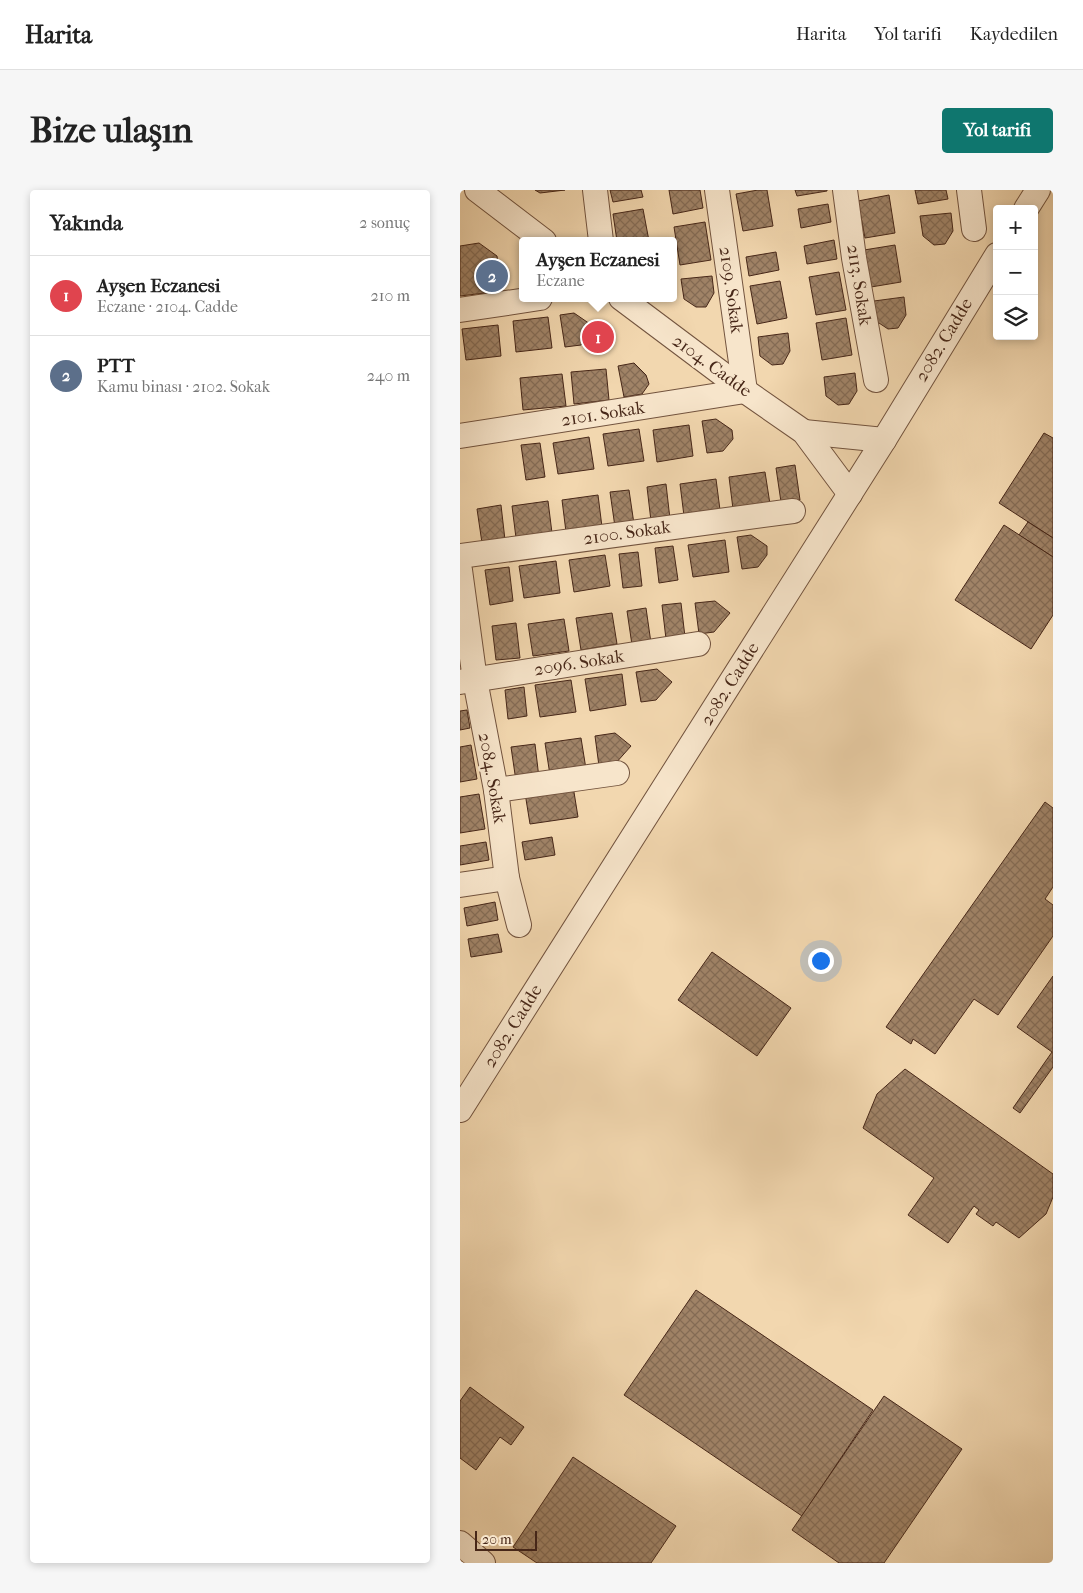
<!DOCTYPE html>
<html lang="tr">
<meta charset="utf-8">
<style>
:root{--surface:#fff;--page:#f6f6f6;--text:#222;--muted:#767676;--line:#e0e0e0;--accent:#0f766e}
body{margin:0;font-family:"IM FELL French Canon",serif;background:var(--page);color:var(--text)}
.controls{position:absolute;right:15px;top:15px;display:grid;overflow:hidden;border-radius:5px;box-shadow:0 2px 8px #0003}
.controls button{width:45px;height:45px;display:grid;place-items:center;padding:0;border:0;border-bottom:1px solid var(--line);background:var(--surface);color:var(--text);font:25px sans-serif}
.scale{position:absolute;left:15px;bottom:12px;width:62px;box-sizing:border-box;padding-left:5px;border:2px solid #472718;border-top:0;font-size:14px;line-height:18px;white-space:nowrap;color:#472718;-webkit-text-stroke:4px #f7e5cb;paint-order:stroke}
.you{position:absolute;left:360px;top:770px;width:18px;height:18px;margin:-12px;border:4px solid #fff;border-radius:50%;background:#1a73e8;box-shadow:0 0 0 8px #1a73e833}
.badge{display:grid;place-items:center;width:32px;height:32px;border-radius:50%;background:var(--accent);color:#fff;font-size:16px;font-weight:700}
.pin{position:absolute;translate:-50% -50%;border:2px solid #fff;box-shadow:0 1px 5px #0006}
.popup{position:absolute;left:59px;top:47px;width:158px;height:65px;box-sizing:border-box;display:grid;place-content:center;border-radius:5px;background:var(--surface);filter:drop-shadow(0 1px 4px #0005);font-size:16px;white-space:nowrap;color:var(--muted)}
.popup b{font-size:19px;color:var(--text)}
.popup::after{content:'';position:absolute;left:50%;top:100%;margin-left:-10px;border:10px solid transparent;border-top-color:var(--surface)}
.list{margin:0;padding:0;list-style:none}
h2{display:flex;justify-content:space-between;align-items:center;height:65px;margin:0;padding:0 20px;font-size:21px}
h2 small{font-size:16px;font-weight:400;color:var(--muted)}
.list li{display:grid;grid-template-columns:32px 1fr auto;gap:15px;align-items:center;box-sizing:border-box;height:80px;padding:0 20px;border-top:1px solid var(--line)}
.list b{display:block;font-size:19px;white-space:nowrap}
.list p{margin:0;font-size:16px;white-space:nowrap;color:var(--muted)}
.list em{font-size:16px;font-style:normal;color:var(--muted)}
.icon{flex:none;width:28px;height:28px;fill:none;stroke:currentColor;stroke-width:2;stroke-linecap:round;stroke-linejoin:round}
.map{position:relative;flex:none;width:593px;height:1373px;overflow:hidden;border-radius:5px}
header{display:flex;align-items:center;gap:30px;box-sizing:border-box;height:70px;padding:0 25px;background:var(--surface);border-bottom:1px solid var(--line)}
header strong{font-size:24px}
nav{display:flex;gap:28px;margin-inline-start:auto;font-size:18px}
.intro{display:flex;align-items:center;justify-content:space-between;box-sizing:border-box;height:120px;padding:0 30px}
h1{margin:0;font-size:35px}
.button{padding:12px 22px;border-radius:5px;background:var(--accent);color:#fff;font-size:18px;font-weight:700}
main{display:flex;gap:30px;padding:0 30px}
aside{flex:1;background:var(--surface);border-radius:5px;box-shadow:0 2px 8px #0003}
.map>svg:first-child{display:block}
</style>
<header>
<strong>Harita</strong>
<nav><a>Harita</a><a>Yol tarifi</a><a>Kaydedilen</a></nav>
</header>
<div class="intro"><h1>Bize ulaşın</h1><a class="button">Yol tarifi</a></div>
<main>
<aside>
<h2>Yakında<small>2 sonuç</small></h2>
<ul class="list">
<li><span class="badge" style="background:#e0444e">1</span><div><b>Ayşen Eczanesi</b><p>Eczane · 2104. Cadde</p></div><em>210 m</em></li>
<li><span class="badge" style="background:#5c6f8a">2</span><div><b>PTT</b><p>Kamu binası · 2102. Sokak</p></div><em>240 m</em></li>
</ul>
</aside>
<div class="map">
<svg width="593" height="1373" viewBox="0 0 593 1373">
<defs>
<pattern id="building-cross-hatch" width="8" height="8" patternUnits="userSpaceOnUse" patternTransform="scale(1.25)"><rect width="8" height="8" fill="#a08367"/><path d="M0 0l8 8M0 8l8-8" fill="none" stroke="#846b54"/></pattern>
</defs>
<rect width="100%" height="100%" fill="#f2d7af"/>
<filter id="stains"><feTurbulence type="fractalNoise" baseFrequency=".004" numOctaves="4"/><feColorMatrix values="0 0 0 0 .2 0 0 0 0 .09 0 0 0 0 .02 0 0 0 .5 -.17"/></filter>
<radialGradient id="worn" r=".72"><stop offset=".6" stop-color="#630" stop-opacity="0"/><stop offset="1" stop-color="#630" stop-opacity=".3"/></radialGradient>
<!-- building -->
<g fill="url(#building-cross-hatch)" stroke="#472718">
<path d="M75 0H105L80 3Z"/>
<path d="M150 0H181L183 7 153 12Z"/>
<path d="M209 0H240L243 18 213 24Z"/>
<path d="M298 0H307L313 36 283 41 276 4Z"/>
<path d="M335 0H367V1L337 6Z"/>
<path d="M455 0H486L488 9 458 14Z"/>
<path d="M429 5 435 43 405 48 398 11Z"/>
<path d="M368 14 371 32 341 38 338 19Z"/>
<path d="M183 19 189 51H157L153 24Z"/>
<path d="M491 23 493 41 485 54 474 55 463 46 460 26Z"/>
<path d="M245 32 251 70 220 75 214 37Z"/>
<path d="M374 50 377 69 347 74 344 56Z"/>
<path d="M19 53 37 66 42 101 0 106V56Z"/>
<path d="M435 55 441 92 411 97 404 60Z"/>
<path d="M316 62 319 80 289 86 286 67Z"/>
<path d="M379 82 386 120 356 125 349 87Z"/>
<path d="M252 86 254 103 246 117H236L224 109 221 89Z"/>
<path d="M320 91 327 128 297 134 290 96Z"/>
<path d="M444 107 446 125 438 138 428 139 416 131 414 111Z"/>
<path d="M114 123 130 134V143L121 155 105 157 100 125Z"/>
<path d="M88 127 92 158 56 162 53 131Z"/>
<path d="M386 128 392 165 362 170 356 133Z"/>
<path d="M38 135 41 166 6 170 2 139Z"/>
<path d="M328 143 330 161 323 174 312 175 300 166 298 147Z"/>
<path d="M174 173 186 185 189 194 182 204 164 207 158 176Z"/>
<path d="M146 179 149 210 114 214 111 182Z"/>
<path d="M395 183 397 201 389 214 378 215 366 206 364 187Z"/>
<path d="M102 184 106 216 63 220 60 188Z"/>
<path d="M256 229 272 240 273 249 263 261 247 263 242 231Z"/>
<path d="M229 235 233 266 197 272 193 240Z"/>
<path d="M179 239 184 271 148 276 143 244Z"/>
<path d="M584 243 593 248V348L539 313Z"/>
<path d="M129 247 134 279 98 284 93 253Z"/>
<path d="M80 253 85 287 66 290 61 255Z"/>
<path d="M335 275 340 310 321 312 316 278Z"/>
<path d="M305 282 310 314 273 319 269 287Z"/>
<path d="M256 289 260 320 224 326 220 294Z"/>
<path d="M206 294 210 329 191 331 187 297Z"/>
<path d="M169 300 174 334 155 337 150 302Z"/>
<path d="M138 305 142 337 106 342 102 310Z"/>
<path d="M88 311 92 343 56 348 52 316Z"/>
<path d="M41 315 45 350 22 353 17 319Z"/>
<path d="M568 332 593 348V367L559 345Z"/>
<path d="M544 335 593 367V425L571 459 495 410Z"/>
<path d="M291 345 307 356V365L298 377 282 379 277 347Z"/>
<path d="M265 350 269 382 233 387 228 355Z"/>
<path d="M213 356 218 390 199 393 195 358Z"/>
<path d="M178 362 182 396 163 398 159 364Z"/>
<path d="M145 365 150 396 114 402 109 370Z"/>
<path d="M96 371 100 403 64 408 59 376Z"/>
<path d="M49 377 53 411 30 415 25 380Z"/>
<path d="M255 411 270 423 254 442 239 444 235 413Z"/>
<path d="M221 413 225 447 206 449 202 415Z"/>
<path d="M186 418 191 453 172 455 167 421Z"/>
<path d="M152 423 157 454 121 460 116 428Z"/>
<path d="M104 429 109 461 73 466 68 434Z"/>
<path d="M56 433 60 468 36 470 32 436Z"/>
<path d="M197 479 212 492 196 510 181 512 176 482Z"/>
<path d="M162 484 166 515 130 521 125 489Z"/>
<path d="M111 490 116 522 80 527 75 495Z"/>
<path d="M64 497 67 526 48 529 45 500Z"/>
<path d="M7 520 10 538 0 540V521Z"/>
<path d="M155 543 171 556 155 574 139 576 135 546Z"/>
<path d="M121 548 126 579 90 585 85 553Z"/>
<path d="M75 554 79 588 56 591 51 557Z"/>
<path d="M11 555 17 589 0 592V557Z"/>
<path d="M113 596 118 627 70 634 65 603Z"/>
<path d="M19 604 25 639 0 643V607Z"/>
<path d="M585 612 593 618V697L585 709 593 715V746L538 825 514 809 475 864 453 849 451 854 426 837Z"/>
<path d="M92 647 95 665 65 670 62 652Z"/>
<path d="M26 652 29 670 0 675V656Z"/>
<path d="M35 712 38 730 7 736 4 718Z"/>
<path d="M38 744 42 762 11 767 8 749Z"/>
<path d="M252 762 331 818 297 866 218 810Z"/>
<path d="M593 786V877L560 923 553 918 592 862 557 837Z"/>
<path d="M445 879 593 984V1007L586 1024 559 1048 536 1032 533 1036 516 1024 519 1020 514 1016 488 1053 448 1025 474 988 403 938 417 904Z"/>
<path d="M236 1100 413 1220 342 1326 164 1205Z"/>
<path d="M10 1197 64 1237 51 1255 40 1247 16 1280 0 1268V1211Z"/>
<path d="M424 1206 502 1259 424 1373H379L332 1340Z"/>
<path d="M113 1267 216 1336 191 1373H77L53 1357Z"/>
</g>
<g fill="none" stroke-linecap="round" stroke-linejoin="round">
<!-- street casing -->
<g stroke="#72533e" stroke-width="26">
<g id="street">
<path d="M17 0 84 51"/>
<path d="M135 0 141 51"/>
<path d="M385 0 394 68 416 190"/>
<path d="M509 0 514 39"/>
<path d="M566 19 578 0"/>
<path d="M161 108 285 201 344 242 390 304"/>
<path d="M0 120 80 108"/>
<path d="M344 242 424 250"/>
<path d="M0 246 285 201 257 0"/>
<path d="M0 366 333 321"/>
<path d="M0 380 15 490 36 600 47 688 59 735"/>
<path d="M0 492 238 454"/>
<path d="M36 600 157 583"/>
<path d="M0 695 47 688"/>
<path d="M0 920 424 250 537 65"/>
<path d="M0 1353 23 1373"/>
</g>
</g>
<!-- street -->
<use href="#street" stroke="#f7e5cb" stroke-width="24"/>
</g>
<g text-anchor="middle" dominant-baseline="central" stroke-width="5" stroke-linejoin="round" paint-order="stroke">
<!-- street labels -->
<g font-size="18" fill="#472718" stroke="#f7e5cb">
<text transform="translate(399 95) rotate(81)">2113. Sokak</text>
<text transform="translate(271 100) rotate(82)">2109. Sokak</text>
<text transform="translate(484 150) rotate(-59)">2082. Cadde</text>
<text transform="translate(252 176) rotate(36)">2104. Cadde</text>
<text transform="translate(143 224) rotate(-9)">2101. Sokak</text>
<text transform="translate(167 343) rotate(-8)">2100. Sokak</text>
<text transform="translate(119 473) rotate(-9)">2096. Sokak</text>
<text transform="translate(270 494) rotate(-58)">2082. Cadde</text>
<text transform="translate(32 588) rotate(80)">2084. Sokak</text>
<text transform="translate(53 836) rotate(-58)">2082. Cadde</text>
</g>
</g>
<rect width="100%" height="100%" filter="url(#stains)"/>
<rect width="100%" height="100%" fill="url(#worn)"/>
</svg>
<div class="controls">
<button>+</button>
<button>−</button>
<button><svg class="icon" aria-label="layers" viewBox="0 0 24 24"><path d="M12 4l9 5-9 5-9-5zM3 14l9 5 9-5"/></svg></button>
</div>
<div class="scale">20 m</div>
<div class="you"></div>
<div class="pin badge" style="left:138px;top:147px;background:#e0444e">1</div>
<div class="popup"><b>Ayşen Eczanesi</b>Eczane</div>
<div class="pin badge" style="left:32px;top:86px;background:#5c6f8a">2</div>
</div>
</main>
